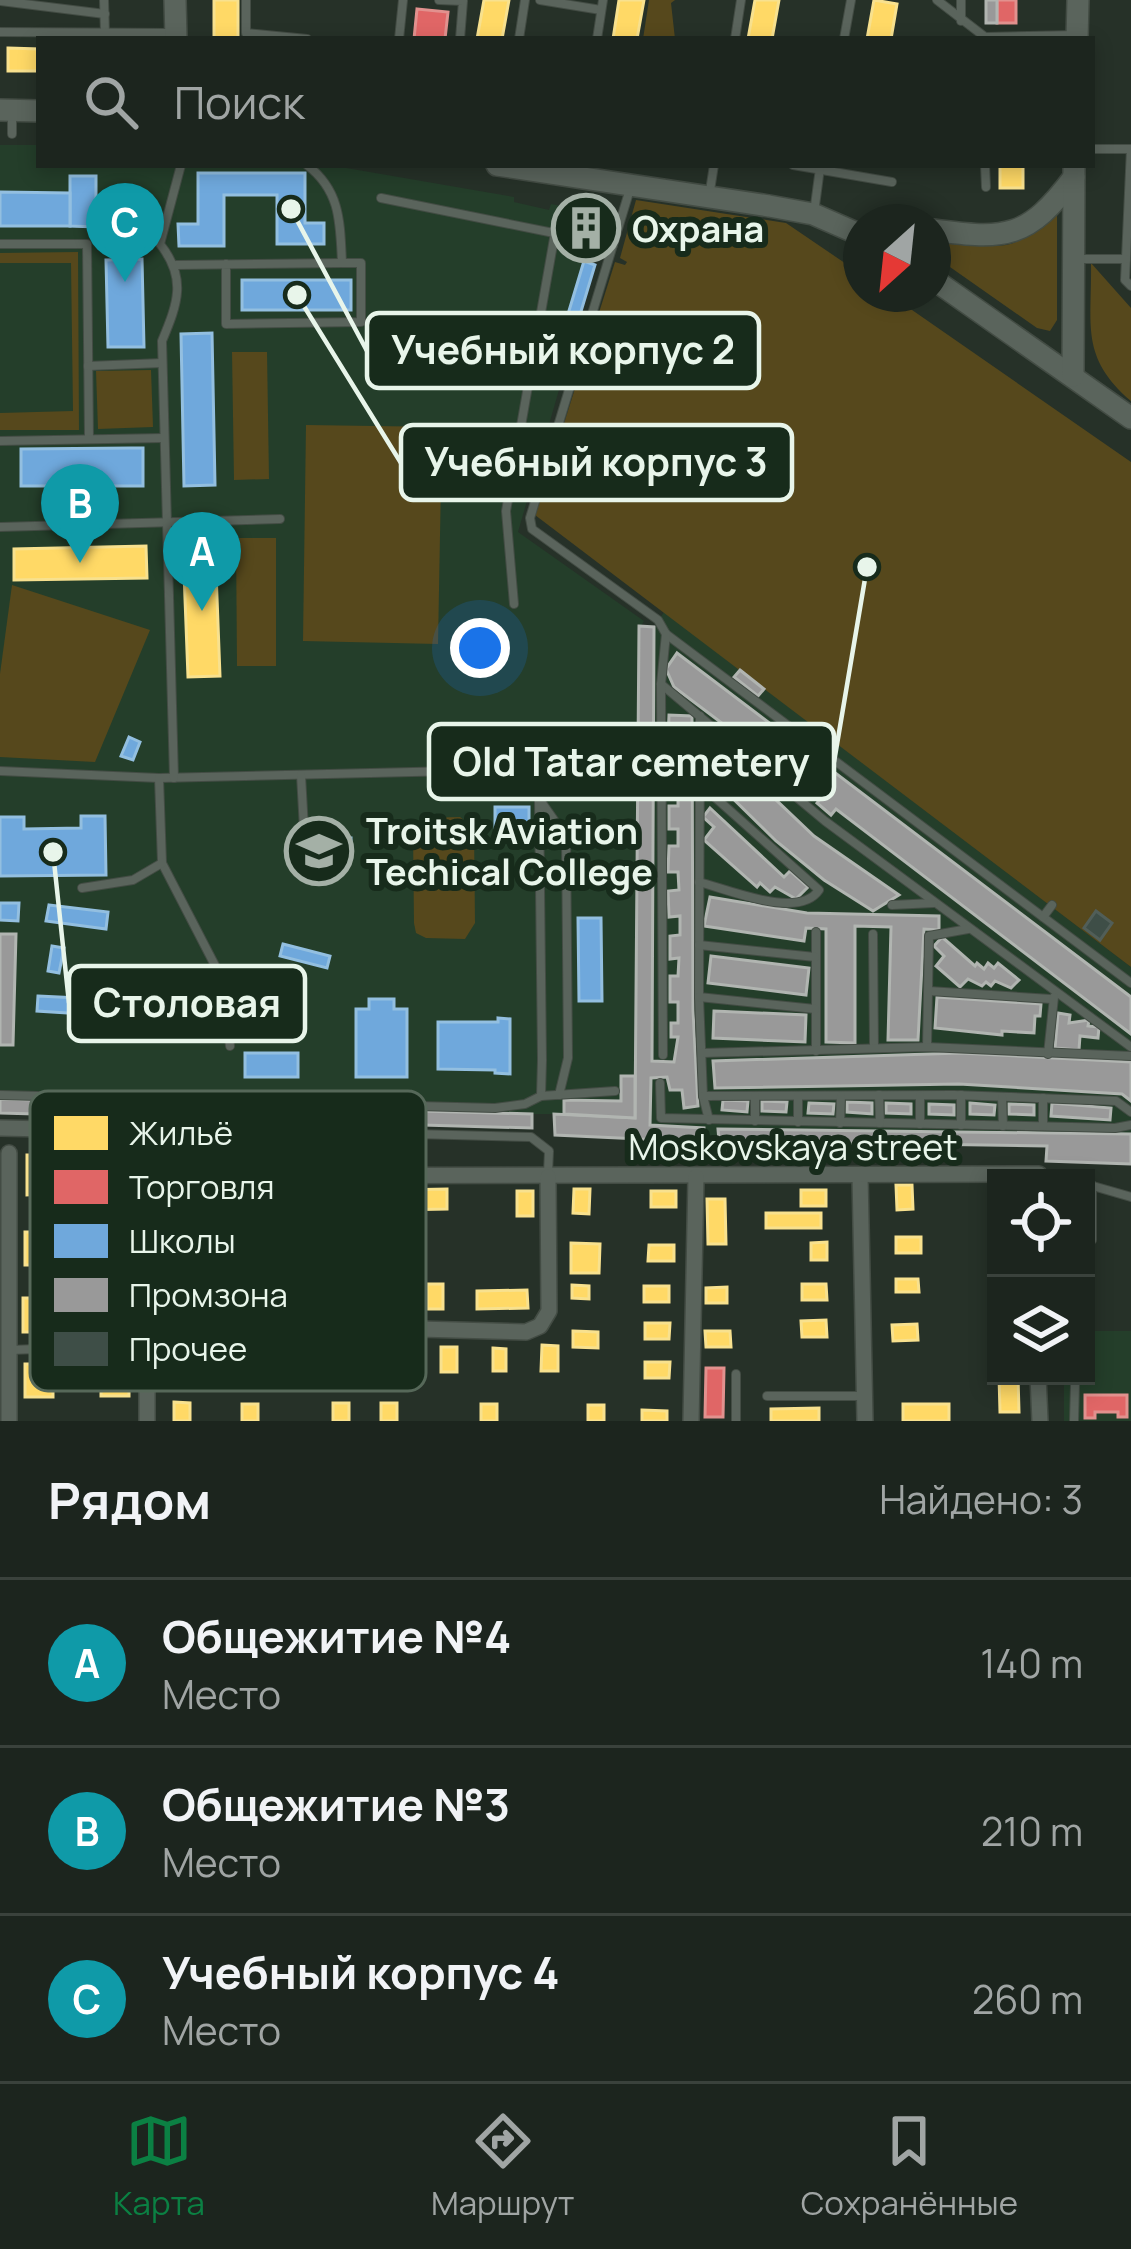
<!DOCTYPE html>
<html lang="ru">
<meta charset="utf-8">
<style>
:root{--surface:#1c251e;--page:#252d27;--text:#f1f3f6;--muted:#a0a5a4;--line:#3a423c;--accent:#0b8043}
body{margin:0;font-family:Manrope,sans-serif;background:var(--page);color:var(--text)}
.controls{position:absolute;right:36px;bottom:36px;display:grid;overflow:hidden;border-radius:0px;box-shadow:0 6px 18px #0003}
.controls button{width:108px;height:108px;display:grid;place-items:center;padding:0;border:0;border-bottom:3px solid var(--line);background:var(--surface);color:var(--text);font:60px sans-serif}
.compass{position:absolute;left:843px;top:204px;width:108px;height:108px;border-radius:50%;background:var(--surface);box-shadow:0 6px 18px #0003;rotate:207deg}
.you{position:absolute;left:480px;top:648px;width:42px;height:42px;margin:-30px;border:9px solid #fff;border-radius:50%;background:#1a73e8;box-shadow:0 0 0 18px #1a73e833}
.badge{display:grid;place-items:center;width:78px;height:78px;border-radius:50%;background:var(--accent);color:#fff;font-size:39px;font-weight:700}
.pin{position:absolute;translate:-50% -99px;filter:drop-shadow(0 3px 6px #0008)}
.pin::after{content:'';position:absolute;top:63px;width:42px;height:36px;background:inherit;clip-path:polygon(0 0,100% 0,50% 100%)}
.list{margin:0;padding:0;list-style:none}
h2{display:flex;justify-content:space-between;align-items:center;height:156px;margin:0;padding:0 48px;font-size:51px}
h2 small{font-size:39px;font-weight:400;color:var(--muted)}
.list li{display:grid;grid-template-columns:78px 1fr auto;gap:36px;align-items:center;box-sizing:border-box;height:168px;padding:0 48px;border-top:3px solid var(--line)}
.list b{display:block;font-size:45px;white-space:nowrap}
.list p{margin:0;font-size:39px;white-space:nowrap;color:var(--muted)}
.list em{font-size:39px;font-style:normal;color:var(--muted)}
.icon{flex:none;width:66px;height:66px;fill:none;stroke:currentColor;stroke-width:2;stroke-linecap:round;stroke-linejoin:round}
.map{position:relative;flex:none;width:1131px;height:1421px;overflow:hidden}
.search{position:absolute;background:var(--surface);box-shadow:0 6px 18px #0003;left:36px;right:36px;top:36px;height:132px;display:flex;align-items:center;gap:30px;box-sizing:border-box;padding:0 42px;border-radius:0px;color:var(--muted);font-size:45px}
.sheet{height:660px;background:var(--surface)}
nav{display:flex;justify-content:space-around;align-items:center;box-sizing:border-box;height:168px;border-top:3px solid var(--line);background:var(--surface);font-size:33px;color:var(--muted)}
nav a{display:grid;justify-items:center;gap:6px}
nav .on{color:var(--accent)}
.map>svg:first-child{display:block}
</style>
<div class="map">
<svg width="1131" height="1421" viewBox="0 0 1131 1421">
<rect width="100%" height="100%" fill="#263128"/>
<!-- built -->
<g fill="#243e2a">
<path d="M0 145H39V165H329L514 197V202L549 210 551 204 602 214 600 222 591 226 587 246 595 260 587 262 595 265 518 532 644 621 641 626 654 627 664 612 1131 967V1164L1046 1161V1146L636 1139 634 1118 554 1114H533L532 1128 0 1113Z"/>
<path d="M1086 1331H1131V1421H1064V1376H1086Z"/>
</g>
<!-- green -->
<g fill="#56481c">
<path d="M649 0H675L671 3 675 39H643Z"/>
<path d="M636 200 786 223 861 274V294H889L1131 462V967L535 515 615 262 625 265 627 262 620 258Z"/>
<path d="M1057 213V320L1050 331 1037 328 940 260 934 252 936 243C958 234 983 249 1006 245 1025 241 1042 225 1057 213Z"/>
<path d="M78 252 79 430H0V413L73 411 71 263H0V253Z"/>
<path d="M1091 263 1131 308V401C1080 357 1092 326 1091 263Z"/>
<path d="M267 352 269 479 234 480 232 352Z"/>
<path d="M151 370 153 427 98 429 96 371Z"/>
<path d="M306 425 442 427 438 644 303 641Z"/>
<path d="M236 538H276V666H237Z"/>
<path d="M12 585 150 630 95 762 0 757V674Z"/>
<path d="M460 817 474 829 475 923 465 939 426 938 416 933 414 923 413 831 424 818Z"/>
</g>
<!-- homes -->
<g fill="#ffd966" stroke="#f8e18e" stroke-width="3">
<rect x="214" y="0" width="24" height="39"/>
<path d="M484 0H509L502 39H477Z"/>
<path d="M619 0H644L637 39H613Z"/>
<path d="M755 0H779L772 39H748Z"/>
<path d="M874 0 897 4 891 39H867Z"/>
<path d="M8 48 39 49V71H8Z"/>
<rect x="1000" y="165" width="23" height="23"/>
<path d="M215 545 220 676 188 677 183 546Z"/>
<path d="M146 546 147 578 14 580V549Z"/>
<path d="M27 1155H43V1194L27 1195Z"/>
<path d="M896 1185H912L913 1209 897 1210Z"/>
<path d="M447 1189V1209L397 1210V1190Z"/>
<path d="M574 1189H590L589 1214 573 1213Z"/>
<rect x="801" y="1190" width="25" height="16"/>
<rect x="517" y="1191" width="16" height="25"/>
<rect x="651" y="1191" width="25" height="16"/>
<path d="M707 1199H725L726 1244H708Z"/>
<rect x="766" y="1213" width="55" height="15"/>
<rect x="25" y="1232" width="28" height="33"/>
<rect x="896" y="1237" width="25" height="16"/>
<path d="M827 1242V1260H811V1243Z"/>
<path d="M571 1243 600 1244 599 1273H571Z"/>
<path d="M649 1245H674V1261H648Z"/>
<path d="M896 1279H918L919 1292H896Z"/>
<rect x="427" y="1284" width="16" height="25"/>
<path d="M802 1284H826L827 1300H802Z"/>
<path d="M572 1285 589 1286V1299L572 1298Z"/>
<rect x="644" y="1286" width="25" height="16"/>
<path d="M727 1287V1303H706V1288Z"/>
<path d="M527 1290 528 1308 477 1309V1291Z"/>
<path d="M23 1298H51L52 1332H23Z"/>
<path d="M826 1320 827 1337H802L801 1321Z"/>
<path d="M645 1323H670L669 1339H645Z"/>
<path d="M917 1324 918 1340 893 1341 892 1325Z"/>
<path d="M573 1331 598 1332V1348L573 1347Z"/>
<path d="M705 1331H730L731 1347H706Z"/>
<path d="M542 1345 558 1346V1371H541Z"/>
<rect x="441" y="1347" width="16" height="25"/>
<path d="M493 1348 506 1349V1371H493Z"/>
<rect x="101" y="1362" width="28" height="34"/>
<path d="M645 1362H670L669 1378H645Z"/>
<rect x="25" y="1364" width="28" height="33"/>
<path d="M999 1376H1018L1019 1412H1000Z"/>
<path d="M174 1402 190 1403V1421H174Z"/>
<rect x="333" y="1403" width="16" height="18"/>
<rect x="381" y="1403" width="16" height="18"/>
<rect x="242" y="1404" width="16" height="17"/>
<rect x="481" y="1404" width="16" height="17"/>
<rect x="903" y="1404" width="46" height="17"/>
<rect x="588" y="1405" width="16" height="16"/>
<path d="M819 1408V1421H771V1409Z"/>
<path d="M642 1410 667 1411V1421H642Z"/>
</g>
<!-- shops -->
<g fill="#e06666" stroke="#e2918e" stroke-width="3">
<rect x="997" y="0" width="19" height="23"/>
<path d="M417 9 448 12 445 39H414Z"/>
<path d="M706 1368H724L723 1417H705Z"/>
<path d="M1085 1395H1127V1417H1118V1412H1095V1418H1085Z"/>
</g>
<!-- schools -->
<g fill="#6fa8dc" stroke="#93bfe0" stroke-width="3">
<path d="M198 173H305V223H324V244H277V195H224V246H179L178 224H198Z"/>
<path d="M70 176H96V227L70 226Z"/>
<path d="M0 192 70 193V226H0Z"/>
<path d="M142 259 144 347H108L106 260Z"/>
<path d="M584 261 595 265 560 381 549 377Z"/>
<rect x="242" y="280" width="109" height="30"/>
<path d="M212 333 215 485 184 486 181 334Z"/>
<path d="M131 448H143V486H21V449Z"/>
<path d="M129 737 140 742 133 760 121 756Z"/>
<rect x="495" y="807" width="34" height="27"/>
<path d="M81 816H105L106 875 0 876V817H24V829L81 828Z"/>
<path d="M351 838V854H309V839Z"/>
<path d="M0 903H19L18 921 0 920Z"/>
<path d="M49 905 108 912 106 929 46 921Z"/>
<path d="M578 918H601L602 1001H579Z"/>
<path d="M283 944 330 956 327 968 280 956Z"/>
<path d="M52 946 64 948 59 973 48 971Z"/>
<path d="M38 996 99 999 98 1015 37 1011Z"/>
<path d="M369 999H394V1009H407V1077H356V1009H369Z"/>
<path d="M498 1018 510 1019V1074L495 1073V1070L438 1069V1022H498Z"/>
<rect x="245" y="1053" width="53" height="24"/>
</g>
<!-- industry -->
<g fill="#999" stroke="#b1b5b1" stroke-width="3">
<rect x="986" y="0" width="11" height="23"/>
<path d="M639 626 654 627 652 1061 674 1062 678 1037H671V1023H678V1002H670V976H678L679 958 670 959V936L680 935V916L669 917 668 891 679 890 678 872H668L669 846H678V829H669V806H678V785L668 784V760H679V739L668 740 669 715 692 716 693 1010 698 1106 684 1108 682 1090H670L667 1077 651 1078 650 1125 704 1128V1142L555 1135 554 1114 635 1118Z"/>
<path d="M677 653 1131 997V1034L836 809 831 815 817 803 821 798 674 687 666 669Z"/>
<path d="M740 670 764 689 758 696 734 677Z"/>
<path d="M716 743 814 836 899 895 873 911 824 880 776 841 714 780 703 765Z"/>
<path d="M710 808 784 877 790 871 808 887 796 899 775 887 770 892 760 883 757 887 704 840 714 827 703 817Z"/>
<path d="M710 897 807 913 939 916V930L924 929 918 1040H888L891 927 855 926V1043L826 1042V929L806 928 804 941 704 926Z"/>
<path d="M0 934H16L13 1045H0Z"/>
<path d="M942 937 975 966 977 963 984 969 988 963 994 968 998 963 1019 980 1011 988 995 981 991 986 986 982 982 986 968 979 960 987 936 966 944 956 934 946Z"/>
<path d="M711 956 809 968 806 995 708 983Z"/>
<path d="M937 997 1041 1004 1040 1016H1035L1034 1033 1002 1031V1035L935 1028Z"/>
<path d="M714 1011 806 1015 805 1042 713 1038Z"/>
<path d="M1058 1013 1070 1015 1069 1023 1089 1020 1088 1026 1099 1027 1098 1038 1080 1036 1079 1050 1055 1048Z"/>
<path d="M960 1053 1131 1062V1101L1122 1094 959 1084 715 1088 713 1061Z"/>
<path d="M621 1076H635V1118L564 1114V1100L621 1101Z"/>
<path d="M0 1099 532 1114V1128L0 1113Z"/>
<path d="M723 1100 748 1101 747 1112 722 1110Z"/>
<path d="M762 1101 787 1102 786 1112 762 1111Z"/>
<path d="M847 1102 872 1103V1114L847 1112Z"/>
<path d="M809 1103 834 1104 833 1114 808 1113Z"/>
<path d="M886 1103 911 1104V1114L886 1113Z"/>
<path d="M970 1103 995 1105 994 1115 970 1114Z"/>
<path d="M1052 1103 1111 1108 1110 1120 1051 1116Z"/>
<path d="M929 1104 954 1105V1115L929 1114Z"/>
<path d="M1009 1104 1034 1105V1115L1009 1114Z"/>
<path d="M718 1129 1131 1134V1164L1046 1161 1047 1146 719 1141Z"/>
</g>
<!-- building -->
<path fill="#3e4e47" stroke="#515e58" stroke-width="3" d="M1096 911 1112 923 1100 940 1084 928Z"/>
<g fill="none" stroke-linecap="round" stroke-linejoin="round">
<!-- lane casing -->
<g stroke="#434c44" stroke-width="10">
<g id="lane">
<path d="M104 0 105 34"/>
<path d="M246 0V33L307 39"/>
<path d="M439 0 463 1 460 39"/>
<path d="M540 0 601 10"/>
<path d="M937 0 985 37 1076 35"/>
<path d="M0 1 105 14"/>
<path d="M961 21V0"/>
<path d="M0 32 174 33"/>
<path d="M399 39 403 0"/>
<path d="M519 39 525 0"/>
<path d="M597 39 603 0"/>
<path d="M735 39 741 0"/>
<path d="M844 39 851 0"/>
<path d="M12 134V112"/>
<path d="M1092 149H1131L1125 280 1131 286"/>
<path d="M307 165C341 191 340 223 342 263"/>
<path d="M793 165 892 182"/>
<path d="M985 165 986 187"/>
<path d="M630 189 530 518 532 529 658 620 666 634 1131 983"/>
<path d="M709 197 714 165"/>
<path d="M381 198 613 245"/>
<path d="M814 213 820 168"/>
<path d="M0 244H87L89 439"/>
<path d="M1079 259H1126"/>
<path d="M176 265 342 263H361V322L226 324V264"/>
<path d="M88 366 162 363"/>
<path d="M0 441 163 438"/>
<path d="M0 527 280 519"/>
<path d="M514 604 506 511 555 233"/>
<path d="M661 684 825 821 1131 1047"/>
<path d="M700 716 699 997 703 1096 709 1120"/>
<path d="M527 755 529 783"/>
<path d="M0 771 159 778 497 770C512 776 536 781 539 799L542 1060 541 1096 525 1104 495 1108 0 1095"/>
<path d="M301 775 306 865H344"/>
<path d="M159 778 162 863 222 979 230 1046"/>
<path d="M174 778 162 341C178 303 187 278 160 244L181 165"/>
<path d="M540 800 566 837 568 1058 559 1095"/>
<path d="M699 882C730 890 799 920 819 890L700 784"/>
<path d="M82 888 133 880 162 863"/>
<path d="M892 905 934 903"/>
<path d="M1043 917 1052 905"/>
<path d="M816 932V1051"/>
<path d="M873 934 874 1048"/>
<path d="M699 945 815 957"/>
<path d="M929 991 1051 999"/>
<path d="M699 997 815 1009"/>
<path d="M927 1047 929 936 968 929"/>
<path d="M702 1053 927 1047 1131 1056"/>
<path d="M1048 1054 1054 997"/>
<path d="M663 1055 661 684 666 634"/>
<path d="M660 1083 661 1118 1115 1128 1131 1125"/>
<path d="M879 1095 880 1123"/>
<path d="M961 1095V1125"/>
<path d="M541 1096 615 1091"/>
<path d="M703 1096 954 1095 1116 1101 1131 1112"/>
<path d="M920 1096V1124"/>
<path d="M1002 1097 1003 1126"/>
<path d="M1043 1098V1126"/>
<path d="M755 1121V1096"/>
<path d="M798 1122V1096"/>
<path d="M840 1123 841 1096"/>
<path d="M159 1137 222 1129 531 1137 549 1151 548 1173"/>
<path d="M175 1170 259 1131"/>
<path d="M1041 1175 1057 1178"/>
<path d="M1086 1184 1131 1197"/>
<path d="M1092 1240V1185"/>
<path d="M10 1350 63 1348"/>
<path d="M94 1351H147"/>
<path d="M736 1374V1421"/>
<path d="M767 1396H864"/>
<path d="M1074 1421 1075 1384"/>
</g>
</g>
<!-- street casing -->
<g stroke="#434c44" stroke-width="18">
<g id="street">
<path d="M0 1128 142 1131 157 1137 166 1148 147 1246V1421"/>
<path d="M860 1175 865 1421"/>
<path d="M162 1176 1039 1174V1178"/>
<path d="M289 1177 285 1294 294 1321 310 1326 526 1332 540 1326 549 1311 548 1177"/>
<path d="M1038 1376 1040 1421"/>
<path d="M9 1421V1153"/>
<path d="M691 1421 696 1177"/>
</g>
</g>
<!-- secondary casing -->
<g stroke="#434c44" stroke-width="24">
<g id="secondary">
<path d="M175 0 176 39"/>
<path d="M1077 39 1078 0"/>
<path d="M0 110 39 111"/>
<path d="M497 165 769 206 813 214 861 235"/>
<path d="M933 230C1006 240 1028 239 1074 177"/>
<path d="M933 279 1131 418"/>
<path d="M1073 376 1074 165"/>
</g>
</g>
<!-- lane -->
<use href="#lane" stroke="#5a645c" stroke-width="8"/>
<!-- street -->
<use href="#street" stroke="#5a645c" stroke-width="15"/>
<!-- secondary -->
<use href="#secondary" stroke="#5a645c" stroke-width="21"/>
</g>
<!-- icons -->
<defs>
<g id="building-ring" transform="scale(3.45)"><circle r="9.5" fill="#172b1b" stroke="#a4b0a6" stroke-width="1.5"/><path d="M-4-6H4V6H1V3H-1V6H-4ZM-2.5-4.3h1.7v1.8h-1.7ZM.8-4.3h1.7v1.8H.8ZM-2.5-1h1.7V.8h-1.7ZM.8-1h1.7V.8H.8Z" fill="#a4b0a6"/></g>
<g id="university-ring" transform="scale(3.45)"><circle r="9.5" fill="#172b1b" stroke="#a4b0a6" stroke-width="1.5"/><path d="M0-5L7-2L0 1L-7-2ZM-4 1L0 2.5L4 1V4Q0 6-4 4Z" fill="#a4b0a6"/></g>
</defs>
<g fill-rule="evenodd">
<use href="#building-ring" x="586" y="228"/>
<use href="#university-ring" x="319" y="851"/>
</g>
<g text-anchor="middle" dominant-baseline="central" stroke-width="12" stroke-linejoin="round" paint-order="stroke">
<!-- poi labels -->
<g font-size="36" font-weight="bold" fill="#e8f5ea" stroke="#172b1b" text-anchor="start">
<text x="632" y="228">Охрана</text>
<text x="366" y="830">Troitsk Aviation<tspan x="366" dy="41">Techical College</tspan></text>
</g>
<!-- street labels -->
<g font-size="36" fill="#e8f5ea" stroke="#172b1b">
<text x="793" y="1146">Moskovskaya street</text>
</g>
</g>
<!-- legend -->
<rect x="30" y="1091" width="396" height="300" rx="18" fill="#172b1b" stroke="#566859" stroke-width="3"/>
<rect x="54" y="1116" width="54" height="34" fill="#ffd966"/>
<rect x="54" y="1170" width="54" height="34" fill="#e06666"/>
<rect x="54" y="1224" width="54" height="34" fill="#6fa8dc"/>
<rect x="54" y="1278" width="54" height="34" fill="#999"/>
<rect x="54" y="1332" width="54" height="34" fill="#3e4e47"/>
<g font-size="33" fill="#e8f5ea">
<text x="129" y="1145">Жильё</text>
<text x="129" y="1199">Торговля</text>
<text x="129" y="1253">Школы</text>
<text x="129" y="1307">Промзона</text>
<text x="129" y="1361">Прочее</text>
</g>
<!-- callouts -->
<path fill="none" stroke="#e8f5ea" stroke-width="4.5" d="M291 209L367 351M297 295L401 463M867 567L834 762M53 852L69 1003"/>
<g fill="#e8f5ea" stroke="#172b1b" stroke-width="4.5">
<circle cx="291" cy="209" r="12"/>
<circle cx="297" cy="295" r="12"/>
<circle cx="867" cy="567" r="12"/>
<circle cx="53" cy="852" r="12"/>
</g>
<g fill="#172b1b" stroke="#e8f5ea" stroke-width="4.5">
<rect x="367" y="313" width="392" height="75" rx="12"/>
<rect x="401" y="425" width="391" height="75" rx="12"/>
<rect x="429" y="724" width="405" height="75" rx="12"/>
<rect x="69" y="966" width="236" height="75" rx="12"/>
</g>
<g font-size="39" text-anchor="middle" font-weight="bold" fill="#e8f5ea">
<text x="563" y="364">Учебный корпус 2</text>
<text x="596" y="476">Учебный корпус 3</text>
<text x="631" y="776">Old Tatar cemetery</text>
<text x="187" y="1017">Столовая</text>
</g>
</svg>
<div class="controls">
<button><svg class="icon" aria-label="locate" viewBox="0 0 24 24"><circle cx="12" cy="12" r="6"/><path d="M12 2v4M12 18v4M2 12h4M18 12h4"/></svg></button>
<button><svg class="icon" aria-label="layers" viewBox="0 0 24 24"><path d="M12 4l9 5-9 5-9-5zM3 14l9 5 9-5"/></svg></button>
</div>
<svg class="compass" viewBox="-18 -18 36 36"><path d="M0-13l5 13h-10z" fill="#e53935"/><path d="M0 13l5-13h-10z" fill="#a0a5a4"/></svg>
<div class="you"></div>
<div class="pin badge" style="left:202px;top:611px;background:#0f9aa8">A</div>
<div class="pin badge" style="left:80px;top:563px;background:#0f9aa8">B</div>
<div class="pin badge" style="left:125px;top:282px;background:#0f9aa8">C</div>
<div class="search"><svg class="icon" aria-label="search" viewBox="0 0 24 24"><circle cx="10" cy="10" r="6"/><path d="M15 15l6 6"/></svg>Поиск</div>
</div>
<section class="sheet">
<h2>Рядом<small>Найдено: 3</small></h2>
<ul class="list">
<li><span class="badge" style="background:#0f9aa8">A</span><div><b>Общежитие №4</b><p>Место</p></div><em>140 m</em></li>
<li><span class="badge" style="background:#0f9aa8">B</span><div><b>Общежитие №3</b><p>Место</p></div><em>210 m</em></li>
<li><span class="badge" style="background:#0f9aa8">C</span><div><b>Учебный корпус 4</b><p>Место</p></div><em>260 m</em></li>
</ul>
</section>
<nav>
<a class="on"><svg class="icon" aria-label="map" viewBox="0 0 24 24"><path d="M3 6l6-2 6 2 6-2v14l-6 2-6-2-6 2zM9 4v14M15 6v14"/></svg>Карта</a>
<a><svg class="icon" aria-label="directions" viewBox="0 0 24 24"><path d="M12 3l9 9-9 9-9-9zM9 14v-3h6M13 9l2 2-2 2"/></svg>Маршрут</a>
<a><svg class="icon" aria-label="saved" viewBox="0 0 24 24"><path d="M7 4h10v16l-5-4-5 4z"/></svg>Сохранённые</a>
</nav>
